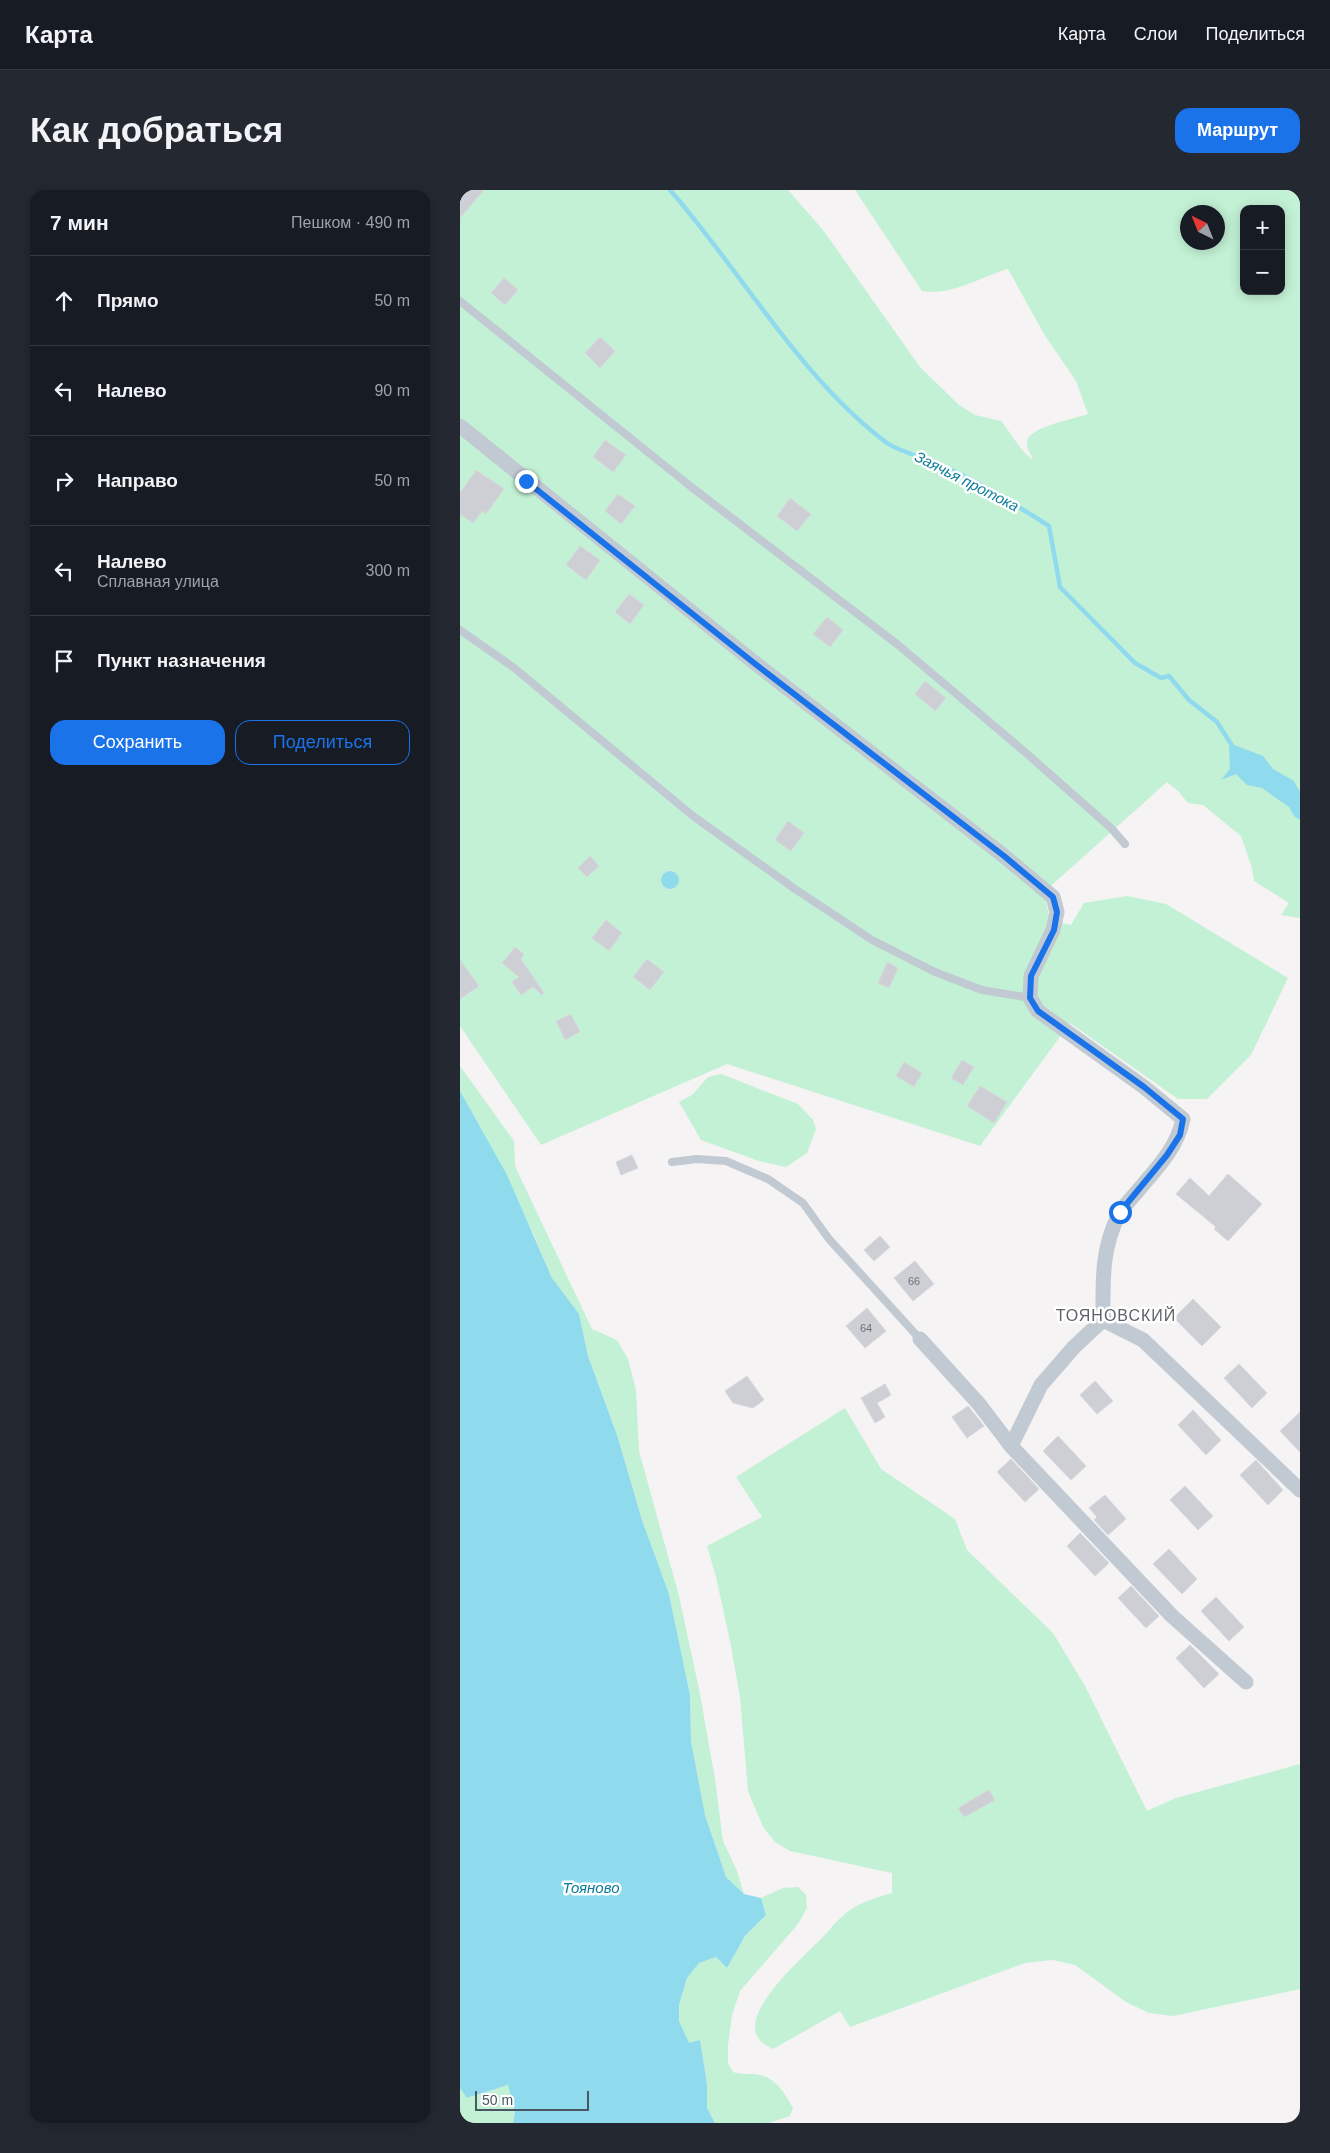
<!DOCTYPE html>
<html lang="ru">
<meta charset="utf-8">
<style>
:root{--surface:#171b24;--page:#242831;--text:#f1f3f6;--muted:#9ea1a6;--line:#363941;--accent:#1a73e8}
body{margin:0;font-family:Helvetica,sans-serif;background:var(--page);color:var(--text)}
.controls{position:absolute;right:15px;top:15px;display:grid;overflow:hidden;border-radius:10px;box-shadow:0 2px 12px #0003}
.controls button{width:45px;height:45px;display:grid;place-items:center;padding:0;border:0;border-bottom:1px solid var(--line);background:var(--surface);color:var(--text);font:25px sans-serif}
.compass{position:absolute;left:720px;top:15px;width:45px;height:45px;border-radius:50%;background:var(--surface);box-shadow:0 2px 12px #0003;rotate:317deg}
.scale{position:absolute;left:15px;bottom:12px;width:114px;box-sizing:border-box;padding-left:5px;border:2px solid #4a5661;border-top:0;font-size:14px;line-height:18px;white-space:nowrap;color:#4a5661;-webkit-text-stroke:4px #fff;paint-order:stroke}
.stop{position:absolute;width:15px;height:15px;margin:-11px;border:4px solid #1a73e8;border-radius:50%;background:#fff}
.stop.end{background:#1a73e8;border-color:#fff;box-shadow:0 1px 5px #0008}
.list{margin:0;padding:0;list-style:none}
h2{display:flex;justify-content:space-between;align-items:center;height:65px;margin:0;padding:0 20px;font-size:21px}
h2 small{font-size:16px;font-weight:400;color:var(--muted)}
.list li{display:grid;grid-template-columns:32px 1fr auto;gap:15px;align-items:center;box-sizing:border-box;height:90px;padding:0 20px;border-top:1px solid var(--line)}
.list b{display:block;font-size:19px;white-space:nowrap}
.list p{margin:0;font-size:16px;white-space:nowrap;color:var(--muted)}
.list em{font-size:16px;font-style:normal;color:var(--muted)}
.actions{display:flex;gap:10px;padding:15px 20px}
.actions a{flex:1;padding:11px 0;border:1px solid var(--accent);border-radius:15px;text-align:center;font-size:18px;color:var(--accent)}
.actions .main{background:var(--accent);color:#fff}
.icon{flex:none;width:28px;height:28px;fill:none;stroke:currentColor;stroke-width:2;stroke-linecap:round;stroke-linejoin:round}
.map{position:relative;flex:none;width:840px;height:1933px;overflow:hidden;border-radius:15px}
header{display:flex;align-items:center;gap:30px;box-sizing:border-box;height:70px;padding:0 25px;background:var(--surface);border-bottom:1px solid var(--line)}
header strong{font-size:24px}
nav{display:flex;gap:28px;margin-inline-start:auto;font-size:18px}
.intro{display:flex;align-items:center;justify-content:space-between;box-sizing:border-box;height:120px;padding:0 30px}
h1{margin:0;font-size:35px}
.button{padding:12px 22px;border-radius:15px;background:var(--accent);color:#fff;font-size:18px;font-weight:700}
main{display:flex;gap:30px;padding:0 30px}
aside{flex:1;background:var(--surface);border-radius:15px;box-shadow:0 2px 12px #0003}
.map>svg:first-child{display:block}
</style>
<header>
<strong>Карта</strong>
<nav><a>Карта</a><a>Слои</a><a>Поделиться</a></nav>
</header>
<div class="intro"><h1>Как добраться</h1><a class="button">Маршрут</a></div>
<main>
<aside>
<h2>7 мин<small>Пешком · 490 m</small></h2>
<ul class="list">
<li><svg class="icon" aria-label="ahead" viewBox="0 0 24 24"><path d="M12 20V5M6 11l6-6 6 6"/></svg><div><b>Прямо</b></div><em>50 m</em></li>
<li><svg class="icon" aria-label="left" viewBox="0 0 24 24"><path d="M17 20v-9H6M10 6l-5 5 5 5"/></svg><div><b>Налево</b></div><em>90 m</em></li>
<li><svg class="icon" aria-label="right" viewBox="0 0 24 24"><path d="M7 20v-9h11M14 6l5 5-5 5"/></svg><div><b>Направо</b></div><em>50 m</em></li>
<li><svg class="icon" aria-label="left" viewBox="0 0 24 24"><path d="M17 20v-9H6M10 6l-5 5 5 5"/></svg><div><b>Налево</b><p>Сплавная улица</p></div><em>300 m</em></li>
<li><svg class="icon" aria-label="arrive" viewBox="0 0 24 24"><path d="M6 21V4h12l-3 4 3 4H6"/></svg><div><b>Пункт назначения</b></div></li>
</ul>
<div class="actions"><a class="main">Сохранить</a><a>Поделиться</a></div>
</aside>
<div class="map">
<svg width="840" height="1933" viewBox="0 0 840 1933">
<rect width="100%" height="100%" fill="#f5f3f3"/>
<!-- green -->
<g fill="#c3f1d5" fill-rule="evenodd">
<path d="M0 0H328L363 40 460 177 499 215 515 225 541 231C552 244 559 260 573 270 571 264 566 259 567 251 571 236 615 229 628 224L616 191 584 144 548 79C520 87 492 106 462 101L395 0H840V728L821 725 829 713 794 691 792 678 781 646 743 615 728 613 718 601 707 592 584 702 590 731 611 735 624 713 667 706 706 714 828 788 791 865 747 909H718L610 833 520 956 267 874 81 955 0 836ZM784 19H821V101H784ZM728 22H758V52H728Z"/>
<path d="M0 876 54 951 55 976 132 1139 157 1150 168 1169 176 1200 179 1261 219 1406 240 1504 255 1589 263 1651 277 1681 284 1704 266 1687 245 1625 231 1551 230 1505 209 1404 182 1330 157 1245 128 1166 119 1125 92 1088 72 1041 0 901Z"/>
<path d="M261 884 338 914 353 930 356 939 347 963 326 977 299 971 241 950 219 912 232 905 248 887Z"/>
<path d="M385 1218 421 1279 495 1329 507 1360 593 1443 625 1496 687 1621 716 1608 840 1574V1799L713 1826 689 1823 666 1812 615 1775 593 1770 565 1773 390 1837 380 1821 313 1859C303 1854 295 1849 295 1837 295 1809 344 1766 363 1747 371 1738 380 1727 390 1720 403 1711 416 1708 432 1703V1683L330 1661 315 1652 303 1637 288 1601 280 1507 270 1451 256 1387 247 1356 302 1327 276 1287Z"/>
<path d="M338 1697 346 1705 347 1718 338 1734 280 1801 272 1825 268 1855V1873L273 1882C282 1885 291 1883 300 1885 316 1888 326 1905 333 1918L330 1926 309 1933H255L247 1918V1894L240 1850 229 1854 219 1831V1815L227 1788 239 1773 256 1767 267 1778 285 1746 306 1725 301 1708 323 1698Z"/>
<path d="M48 1895 55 1922 53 1933H0V1898L8 1908Z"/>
</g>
<!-- water -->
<g fill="#90daee">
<path d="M769 553 803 566 813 579 834 591 840 602V630L834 626 829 617 802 598 787 595 776 584 761 590 770 579Z"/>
<circle cx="210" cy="690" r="9"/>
<path d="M0 901 47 985 92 1088 119 1124 128 1166 157 1245 182 1330 209 1404 230 1505 231 1551 245 1625 266 1687 284 1704 301 1708 306 1725 285 1746 267 1778 256 1767 239 1773 227 1788 219 1815V1831L229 1853 240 1850 247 1894V1918L255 1933H53L55 1922 48 1895 7 1908 0 1898Z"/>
</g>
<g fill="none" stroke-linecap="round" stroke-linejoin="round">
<!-- stream -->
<path stroke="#90daee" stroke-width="4.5" d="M210 0C281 81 341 189 427 253 442 263 467 268 483 276 521 293 555 314 589 336L600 397 675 473 701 488 709 486 729 510 757 532 773 557"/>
</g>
<!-- building -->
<g fill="#cdcfd5" stroke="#d7d9de">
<path d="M0 0H24L0 28Z"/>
<path d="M44 88 58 100 45 115 31 103Z"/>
<path d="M140 147 155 161 140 178 125 163Z"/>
<path d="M145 250 166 265 153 282 133 267Z"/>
<path d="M16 280 44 299 26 324 22 321 13 333 0 324V303Z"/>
<path d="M158 304 175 316 161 334 145 321Z"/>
<path d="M330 308 351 324 337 341 317 326Z"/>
<path d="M120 356 140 370 126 390 106 375Z"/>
<path d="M169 404 184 415 170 434 155 422Z"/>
<path d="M367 427 383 440 370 457 353 444Z"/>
<path d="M465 491 486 508 475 521 455 504Z"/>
<path d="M328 631 344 643 331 661 315 650Z"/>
<path d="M130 666 139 676 127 687 118 678Z"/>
<path d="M146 730 162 743 149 761 132 748Z"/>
<path d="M55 757 64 764 61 769 84 803 82 805 73 797 61 805 52 792 59 787 42 773Z"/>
<path d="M187 769 204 782 190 800 173 787Z"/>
<path d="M0 770 19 796 0 809Z"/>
<path d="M427 772 438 778 429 798 418 793Z"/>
<path d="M111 824 120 842 105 850 96 831Z"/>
<path d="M502 870 514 877 503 895 491 888Z"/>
<path d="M444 872 462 883 454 897 436 886Z"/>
<path d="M520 896 547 912 534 933 507 916Z"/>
<path d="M172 965 178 978 161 985 156 972Z"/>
<path d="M768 984 802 1014 768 1051 754 1039 756 1037 716 1004 730 988 749 1006Z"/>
<path d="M420 1046 430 1057 414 1071 404 1060Z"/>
<path d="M455 1071 474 1094 453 1111 434 1088Z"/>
<path d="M733 1109 761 1137 742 1156 714 1128Z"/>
<path d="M407 1118 426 1141 405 1158 386 1136Z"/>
<path d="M779 1174 807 1203 792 1218 764 1188Z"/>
<path d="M287 1186 304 1210 293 1218 273 1213 265 1201Z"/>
<path d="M635 1191 653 1211 637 1224 620 1205Z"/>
<path d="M425 1194 431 1205 417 1213 425 1227 415 1233 401 1208Z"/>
<path d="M508 1216 524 1236 507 1248 492 1227Z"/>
<path d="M733 1220 761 1250 746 1265 718 1235Z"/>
<path d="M840 1222V1262L820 1241Z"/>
<path d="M598 1246 626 1276 611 1290 583 1261Z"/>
<path d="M551 1269 579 1299 565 1312 537 1282Z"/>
<path d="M796 1270 823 1300 808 1315 780 1285Z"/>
<path d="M725 1296 753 1326 738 1340 710 1310Z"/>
<path d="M645 1305 666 1329 648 1345 634 1330 637 1327 629 1318Z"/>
<path d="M620 1343 649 1373 635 1386 607 1356Z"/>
<path d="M709 1359 737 1389 722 1404 693 1374Z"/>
<path d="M671 1396 699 1426 686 1438 658 1408Z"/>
<path d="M756 1407 784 1437 769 1451 741 1421Z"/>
<path d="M730 1455 759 1484 744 1498 716 1468Z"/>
<path d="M529 1600 535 1610 504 1627 498 1618Z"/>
</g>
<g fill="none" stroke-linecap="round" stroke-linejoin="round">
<!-- service -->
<g stroke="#c1cad2" stroke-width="8">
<path d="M0 111 230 296 437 454 565 562 651 638 665 654"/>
<path d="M0 440 53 477 233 626 335 699 412 750 475 782 522 800 570 808"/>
<path d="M212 972 237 969 266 971 308 989 343 1013 369 1049 460 1149"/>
</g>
<!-- minor -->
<g stroke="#c1cad2" stroke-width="15">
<path d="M0 236 295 473 544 666 593 707 597 722 593 740 571 786 570 808 578 821 684 897 723 929C717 959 695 980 676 1003 670 1010 663 1017 659 1024 641 1060 643 1091 643 1130L614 1157 581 1195 551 1256 712 1426 786 1492"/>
<path d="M643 1130 683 1150 840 1300"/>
<path d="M460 1149 519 1214 551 1256"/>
</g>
</g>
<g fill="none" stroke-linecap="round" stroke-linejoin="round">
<!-- route -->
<path stroke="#1a73e8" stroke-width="6" d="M66 291 294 473 544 666 593 707 597 722 594 740 571 786 570 808 578 821 684 897 723 929 720 945 707 965 660 1022"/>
</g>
<g text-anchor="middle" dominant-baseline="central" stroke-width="5" stroke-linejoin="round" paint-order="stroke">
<!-- number labels -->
<g font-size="11" fill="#6b747e">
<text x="454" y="1091">66</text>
<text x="406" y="1138">64</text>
</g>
<!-- water labels -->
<g font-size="15" font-style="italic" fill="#0c7c9b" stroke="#fff">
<text transform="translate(507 291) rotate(27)">Заячья протока</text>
<text x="131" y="1697">Тояново</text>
</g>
<!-- quarter labels -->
<g font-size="16" letter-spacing="1" fill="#5f6368" stroke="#fff">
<text x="656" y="1125">ТОЯНОВСКИЙ</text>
</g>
</g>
</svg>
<div class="controls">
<button>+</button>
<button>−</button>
</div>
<svg class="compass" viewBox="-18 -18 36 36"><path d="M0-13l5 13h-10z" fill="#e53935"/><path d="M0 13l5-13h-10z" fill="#9ea1a6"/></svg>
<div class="scale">50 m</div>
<div class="stop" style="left:660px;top:1022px"></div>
<div class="stop end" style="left:66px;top:291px"></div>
</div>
</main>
